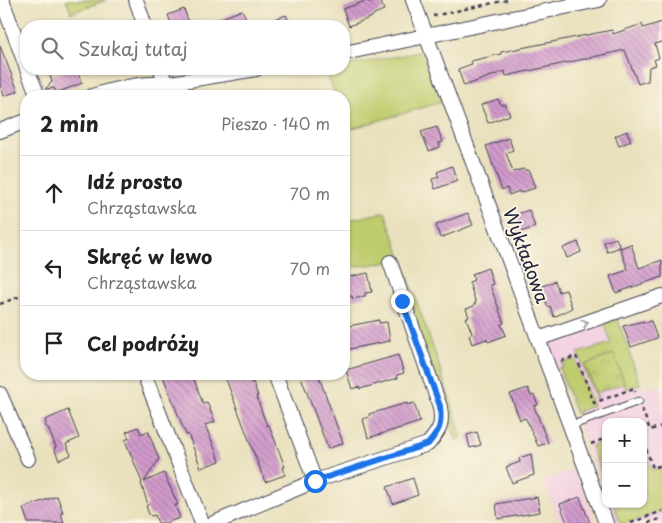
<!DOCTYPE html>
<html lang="pl">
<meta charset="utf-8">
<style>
:root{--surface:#fff;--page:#f2f2f2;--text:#222;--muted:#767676;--line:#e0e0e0}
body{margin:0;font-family:"Playpen Sans",sans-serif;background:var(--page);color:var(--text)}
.controls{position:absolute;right:15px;bottom:15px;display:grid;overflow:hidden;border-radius:10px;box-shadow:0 1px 4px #0004}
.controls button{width:45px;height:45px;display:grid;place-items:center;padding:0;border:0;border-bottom:1px solid var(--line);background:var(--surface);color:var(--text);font:25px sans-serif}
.stop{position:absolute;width:15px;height:15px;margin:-11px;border:4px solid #1a73e8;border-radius:50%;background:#fff}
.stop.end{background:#1a73e8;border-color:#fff;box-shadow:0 1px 5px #0008}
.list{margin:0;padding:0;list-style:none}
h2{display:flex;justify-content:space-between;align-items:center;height:65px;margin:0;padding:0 20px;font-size:21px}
h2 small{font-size:16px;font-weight:400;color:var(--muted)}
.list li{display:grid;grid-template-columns:32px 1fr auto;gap:15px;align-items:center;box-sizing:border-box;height:75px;padding:0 20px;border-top:1px solid var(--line)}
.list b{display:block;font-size:19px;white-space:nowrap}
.list p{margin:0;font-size:16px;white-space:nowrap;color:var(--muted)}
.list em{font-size:16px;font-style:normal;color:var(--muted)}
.icon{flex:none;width:28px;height:28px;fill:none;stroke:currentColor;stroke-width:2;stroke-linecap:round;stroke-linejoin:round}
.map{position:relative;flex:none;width:662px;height:523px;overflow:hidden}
.search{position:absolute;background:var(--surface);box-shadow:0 1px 4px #0004;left:20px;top:20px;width:330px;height:55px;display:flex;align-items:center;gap:12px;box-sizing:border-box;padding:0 18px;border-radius:20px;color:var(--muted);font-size:19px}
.panel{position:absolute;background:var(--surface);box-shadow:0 1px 4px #0004;left:20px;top:90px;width:330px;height:290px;border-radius:20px}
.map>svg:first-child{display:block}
</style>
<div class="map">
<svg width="662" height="523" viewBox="0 0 662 523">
<defs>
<pattern id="park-crowns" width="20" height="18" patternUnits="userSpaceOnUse" patternTransform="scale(1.25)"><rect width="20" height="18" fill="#bfcc6e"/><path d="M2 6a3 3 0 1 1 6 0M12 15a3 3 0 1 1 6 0" fill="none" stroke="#a4af60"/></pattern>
<pattern id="building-back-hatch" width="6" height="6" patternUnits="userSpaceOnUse" patternTransform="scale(1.25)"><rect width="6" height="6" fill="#d29bcc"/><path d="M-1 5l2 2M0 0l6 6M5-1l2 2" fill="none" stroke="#aa7ea7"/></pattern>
</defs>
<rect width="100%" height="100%" fill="#fcf5e5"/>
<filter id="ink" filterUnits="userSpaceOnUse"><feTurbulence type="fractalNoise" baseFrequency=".02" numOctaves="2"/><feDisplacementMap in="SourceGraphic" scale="10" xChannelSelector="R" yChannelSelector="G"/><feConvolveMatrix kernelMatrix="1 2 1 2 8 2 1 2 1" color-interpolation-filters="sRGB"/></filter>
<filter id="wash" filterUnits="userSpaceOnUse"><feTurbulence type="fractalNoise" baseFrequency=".0096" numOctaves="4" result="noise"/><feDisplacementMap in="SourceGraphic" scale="20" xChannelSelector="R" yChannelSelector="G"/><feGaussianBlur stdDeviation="1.12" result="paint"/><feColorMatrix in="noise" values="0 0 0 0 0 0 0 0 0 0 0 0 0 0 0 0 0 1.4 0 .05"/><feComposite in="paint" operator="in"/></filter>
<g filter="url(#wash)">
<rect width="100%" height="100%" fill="#e9e1be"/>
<!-- built -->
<g fill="#f2cfe1">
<path d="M617 317 643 390 662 385V523H615L608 504H643V422H606V497L548 342Z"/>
<path d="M576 469 596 523H560L543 481Z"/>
</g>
<!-- grass -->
<g fill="#bfcc6e" stroke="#707754">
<path d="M66 0H106L71 13Z"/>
<path d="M419 52 423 53 442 102 350 129 344 114V96H336L325 70 344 69V66Z"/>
<path d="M385 212 436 356 462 438 456 440 397 261 344 268V221Z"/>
<path d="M617 317 640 384 626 389 613 354 585 365 598 399 596 400 578 353 611 343 604 322Z"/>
<path d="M575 359 593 406 579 411 581 418 578 419 559 368 563 367 562 363Z"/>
<path d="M606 440V485L591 446Z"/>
<path d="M643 446 652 470 661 467 662 469V511L629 523H620L613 504H643Z"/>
</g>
<!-- park -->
<path fill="url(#park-crowns)" stroke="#707754" d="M614 354 624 383 596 393 585 365Z"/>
<g id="blocks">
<!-- building -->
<g fill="url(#building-back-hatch)">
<path d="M374 0H380L384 10 374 14 372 17 349 26 343 9 366 1 370 2Z"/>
<path d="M184 9 190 26H172L168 15Z"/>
<path d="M242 10 250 26H219L222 18Z"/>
<path d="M286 15 291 26H260L259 25Z"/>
<path d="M662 22V42L655 44 659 58 654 60 656 65 649 67 648 81 638 84 625 50 506 76 505 71 464 86 458 69 472 64 471 61 501 54V52L612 30 613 34 642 24 643 28Z"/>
<path d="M0 46 18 91 4 96 0 85Z"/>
<path d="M68 69H76L82 83 56 93 54 88 45 89 52 82 50 76Z"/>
<path d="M498 99 501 105 505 104 510 115 488 123 481 105Z"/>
<path d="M437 127 443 142 439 143 440 147 429 151 421 132Z"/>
<path d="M627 131 631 141 619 146 615 136Z"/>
<path d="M509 138 513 150 506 153 513 172 523 169 529 171 535 188 520 193 519 191 509 195 507 188 502 190 486 146Z"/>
<path d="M452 166 457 181 435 189 432 179 439 177 437 172Z"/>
<path d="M529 210 535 227 518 233 512 216Z"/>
<path d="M468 213 473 225 440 238 436 225Z"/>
<path d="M616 238 620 247 607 252 604 242Z"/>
<path d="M578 242 581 252 567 258 563 248Z"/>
<path d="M631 244 639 268 662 260V277L616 293 610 276 628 270 620 248Z"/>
<path d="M488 268 493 284 490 285 504 323 501 324 506 335 488 342 487 339 472 344 469 335 472 333 466 318 469 317 466 309 474 306V304L476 303 469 282 474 280 472 274Z"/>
<path d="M368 273 372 292 365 293V296L353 299 352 296 344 297V278Z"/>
<path d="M555 281 559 292 566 290 572 308 554 317 550 306 548 307 540 287Z"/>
<path d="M379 320V323L387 322 390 341 344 350V327Z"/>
<path d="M644 321V323L651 321 657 338 631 347 623 326Z"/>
<path d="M398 355 404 373 397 375 398 378 360 389 359 387 352 389 346 370Z"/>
<path d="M169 374H192L203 404 207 402 215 422 205 425 220 461 201 468 188 434 186 435 163 376Z"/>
<path d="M224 374H248L251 383 253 382 258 396H256L259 404 267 426 269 425 285 467H283L285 475 265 482Z"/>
<path d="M300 374H318L343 443 328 449Z"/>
<path d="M528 388 531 396 534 395 538 405 534 406 548 443 538 446 527 421 525 418 520 420 510 394Z"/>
<path d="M407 403V405L414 403 420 422 368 438 363 419 369 417V414Z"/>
<path d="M68 410 79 438 66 444 71 455 59 460 54 448 56 447 48 428 45 426 46 422 45 420Z"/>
<path d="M138 427 141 434 148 431 159 459 144 482 164 473 178 505H175L180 518 165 523H158L155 515 151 516 149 514 146 506 148 505 141 483 142 482 125 440 129 438 126 432Z"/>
<path d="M477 432 481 445 470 448 467 435Z"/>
<path d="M531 454 534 475 512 483 506 467 520 462 519 458Z"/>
<path d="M413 478 418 495 393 504 387 487Z"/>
<path d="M57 496 63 512 61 513 64 523H28L23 508Z"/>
<path d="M537 497 540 512 498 519 496 504Z"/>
<path d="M580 497 590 523H567L560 504Z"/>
</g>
</g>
</g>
<g filter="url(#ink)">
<use href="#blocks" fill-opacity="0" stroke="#403f4f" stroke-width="1"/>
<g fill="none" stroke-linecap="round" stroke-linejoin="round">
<!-- lane casing -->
<g stroke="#403f4f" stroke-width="9">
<path id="lane" d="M570 426 639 401"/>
</g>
<!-- street casing -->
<g stroke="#403f4f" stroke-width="16">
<g id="street">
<path d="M2 0 26 66"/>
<path d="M136 0 145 26"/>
<path d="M413 0 606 523"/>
<path d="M344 53 599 0"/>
<path d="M27 69 38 96"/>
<path d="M161 69 165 84 171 96"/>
<path d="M92 96C114 89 142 82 165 84L256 69"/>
<path d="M0 131 26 121"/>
<path d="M538 339 662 296"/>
<path d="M144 374 202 523"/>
<path d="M275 374 315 481"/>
<path d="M0 394 28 459"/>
<path d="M214 523 315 481 428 444C440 430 443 425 440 407L390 262"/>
</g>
</g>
<!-- path -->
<g stroke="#403f4f" stroke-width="2.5" stroke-dasharray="4 4" stroke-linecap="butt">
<path d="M433 16 507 0"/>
<path d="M0 304 26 294"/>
<path d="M561 361 576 356 594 403 634 388 635 392"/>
<path d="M642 409 650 430 662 426"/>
<path d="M643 441 653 468 662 465"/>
<path d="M591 444 606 438"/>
<path d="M631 523 662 511"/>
<path d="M648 523 662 518"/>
</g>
<!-- lane -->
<use href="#lane" stroke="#fff" stroke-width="7"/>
<!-- street -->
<use href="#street" stroke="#fff" stroke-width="14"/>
</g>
<!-- one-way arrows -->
<defs><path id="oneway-chevron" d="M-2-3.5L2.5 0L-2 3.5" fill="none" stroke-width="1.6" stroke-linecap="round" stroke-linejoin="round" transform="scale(1.25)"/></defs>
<use stroke="#9c9ca7" href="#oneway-chevron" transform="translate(585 323) rotate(-19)"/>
</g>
<g fill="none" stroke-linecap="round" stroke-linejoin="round" filter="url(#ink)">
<!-- route -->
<path stroke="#1a73e8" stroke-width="6" d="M315 481 428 444C440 430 442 425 440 406L402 301"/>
</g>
<g text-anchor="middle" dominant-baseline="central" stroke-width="4" stroke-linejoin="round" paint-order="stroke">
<!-- street labels -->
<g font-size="18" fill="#22223b" stroke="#fcf5e5">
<text transform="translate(527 255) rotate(70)">Wykładowa</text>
</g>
</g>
</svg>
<div class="controls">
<button>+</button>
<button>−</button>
</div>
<div class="stop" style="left:315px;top:481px"></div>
<div class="stop end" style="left:402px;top:301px"></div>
<div class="search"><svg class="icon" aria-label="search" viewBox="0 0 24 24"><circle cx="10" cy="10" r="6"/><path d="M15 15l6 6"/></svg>Szukaj tutaj</div>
<section class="panel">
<h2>2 min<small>Pieszo · 140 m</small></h2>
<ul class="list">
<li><svg class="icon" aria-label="ahead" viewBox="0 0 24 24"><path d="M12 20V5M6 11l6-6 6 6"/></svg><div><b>Idź prosto</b><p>Chrząstawska</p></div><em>70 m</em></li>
<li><svg class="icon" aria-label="left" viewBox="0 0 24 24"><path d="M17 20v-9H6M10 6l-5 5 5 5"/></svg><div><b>Skręć w lewo</b><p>Chrząstawska</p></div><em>70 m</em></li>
<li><svg class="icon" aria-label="arrive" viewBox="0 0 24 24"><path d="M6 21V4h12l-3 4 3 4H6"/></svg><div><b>Cel podróży</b></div></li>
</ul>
</section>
</div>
